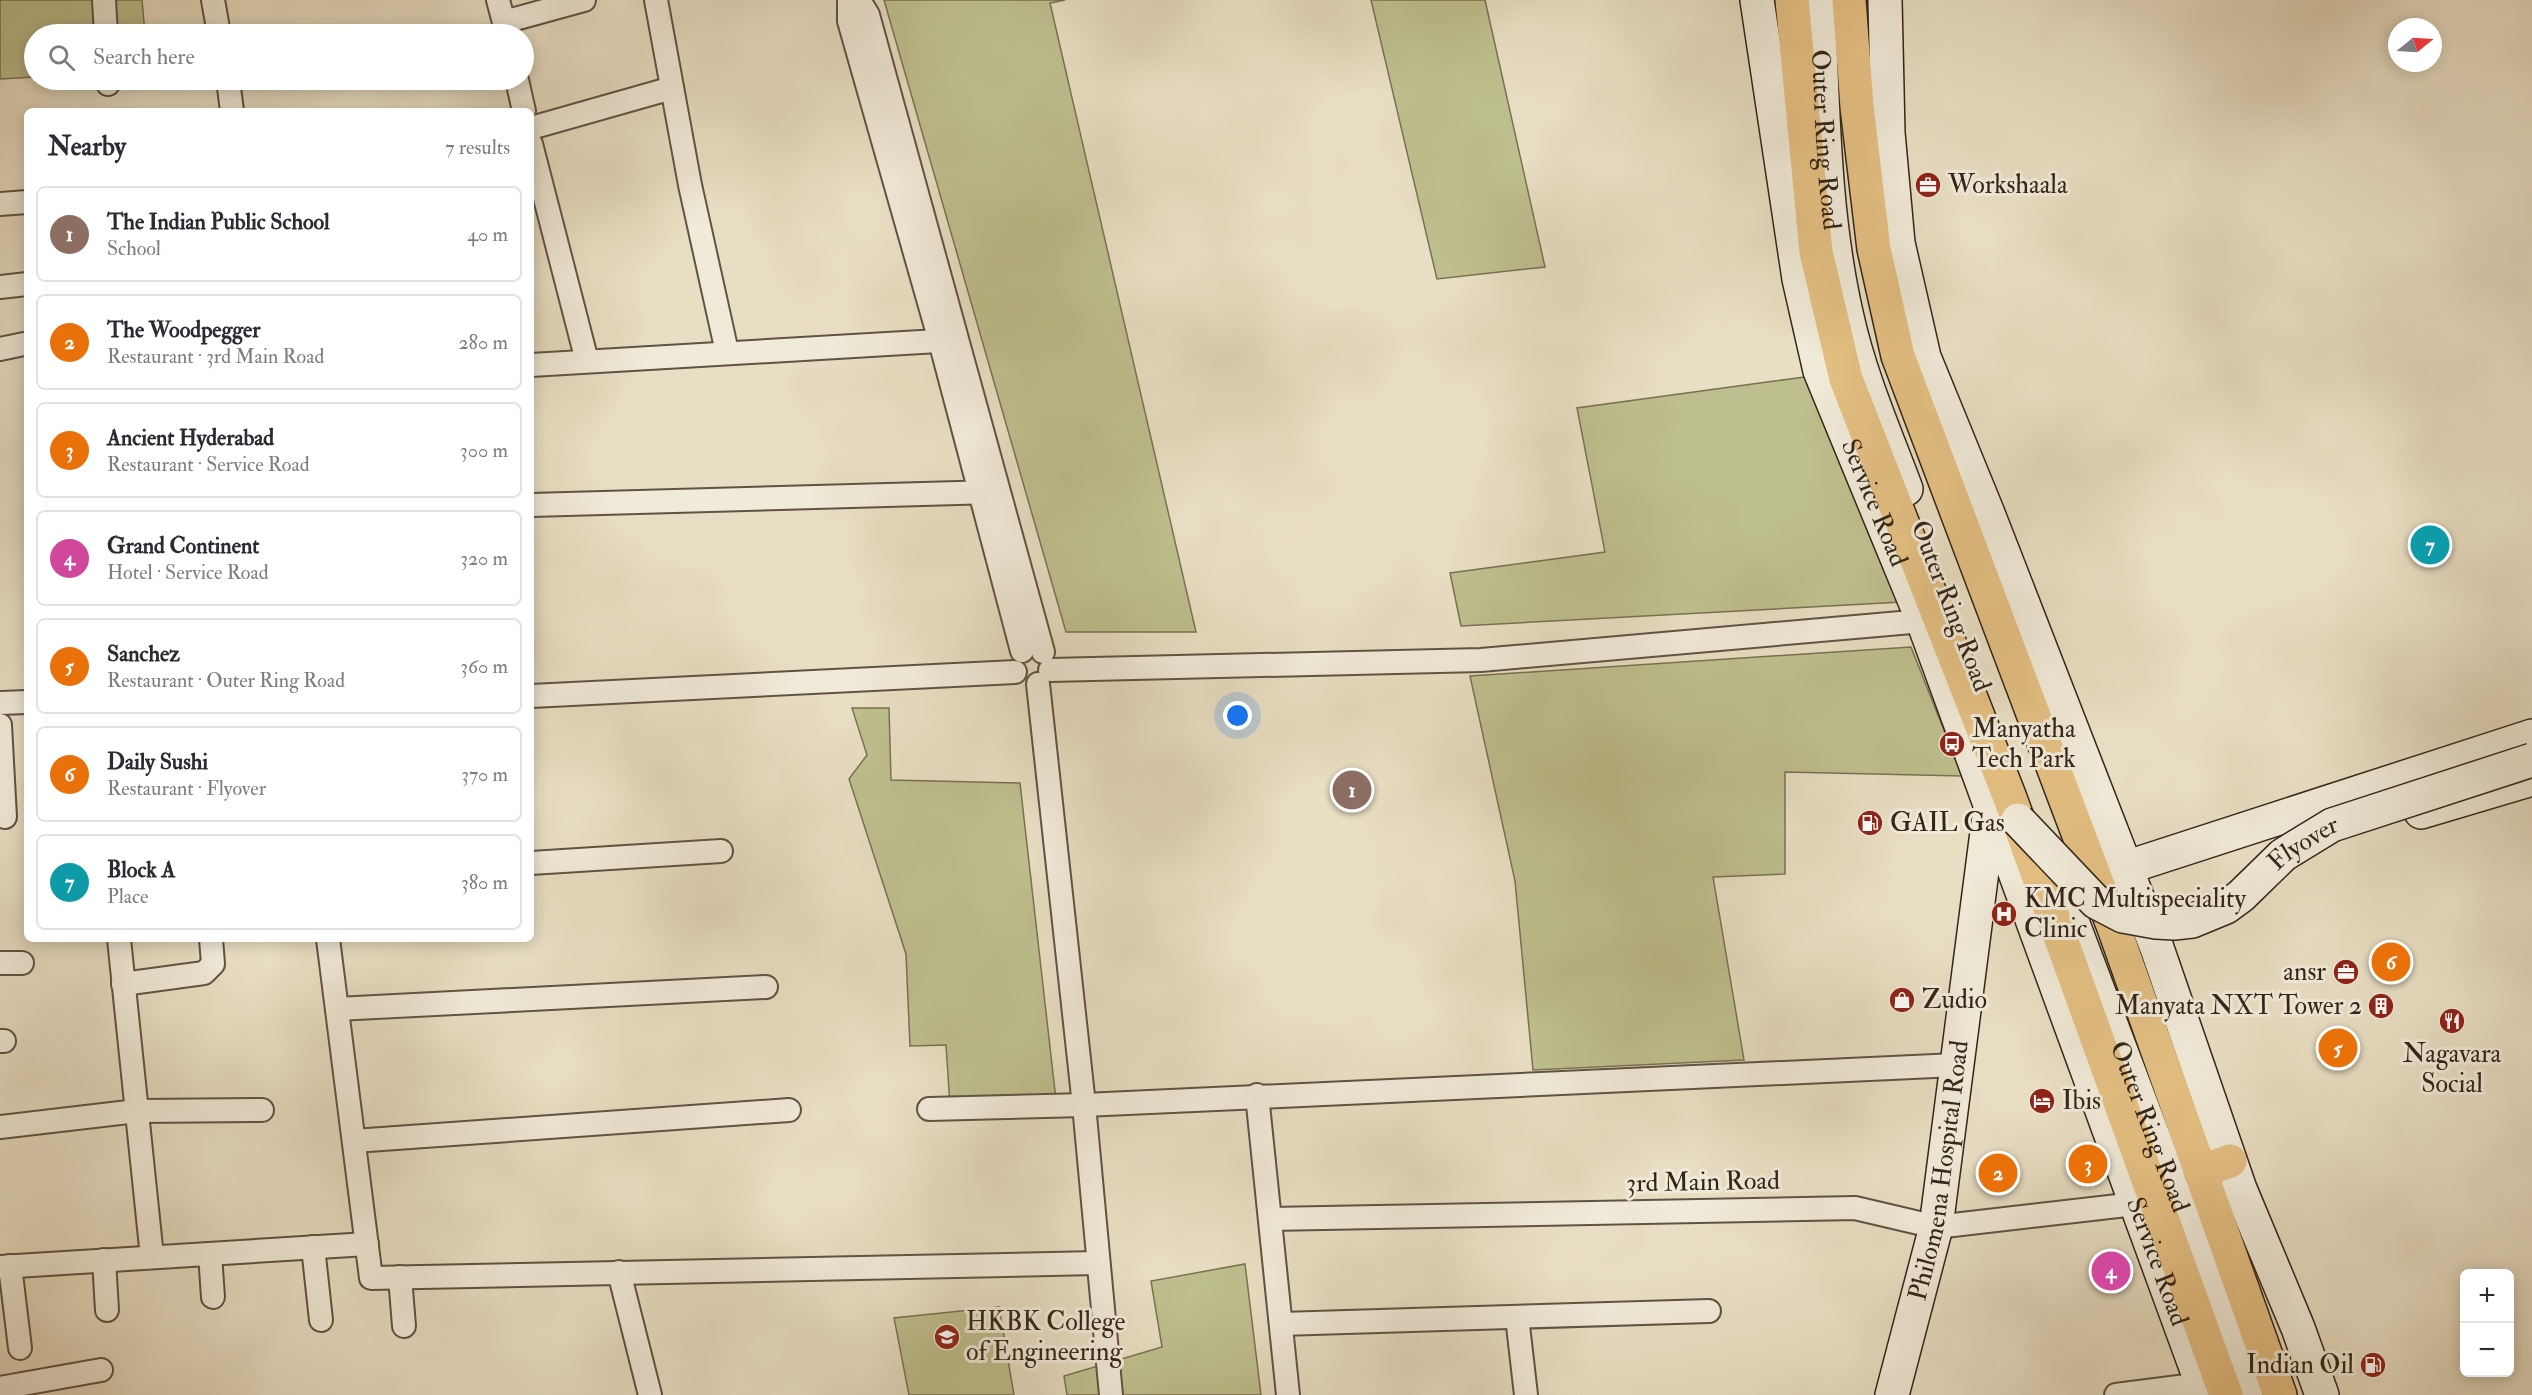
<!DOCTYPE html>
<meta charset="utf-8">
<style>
:root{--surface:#fff;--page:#f7f7f7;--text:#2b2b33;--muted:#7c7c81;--line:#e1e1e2;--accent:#8f2418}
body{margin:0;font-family:"IM FELL Double Pica",serif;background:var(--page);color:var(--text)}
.controls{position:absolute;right:18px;bottom:18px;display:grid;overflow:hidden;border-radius:9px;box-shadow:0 3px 15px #0003}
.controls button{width:54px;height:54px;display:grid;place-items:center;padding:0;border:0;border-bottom:2px solid var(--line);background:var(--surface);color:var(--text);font:30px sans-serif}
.compass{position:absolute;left:2388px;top:18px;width:54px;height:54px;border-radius:50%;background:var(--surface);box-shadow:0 3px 15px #0003;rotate:72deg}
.you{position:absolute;left:1238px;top:716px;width:21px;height:21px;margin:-15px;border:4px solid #fff;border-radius:50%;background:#1a73e8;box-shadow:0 0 0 9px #1a73e833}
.badge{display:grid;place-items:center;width:39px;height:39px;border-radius:50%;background:var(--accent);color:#fff;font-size:20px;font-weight:700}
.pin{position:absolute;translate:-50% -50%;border:3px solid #fff;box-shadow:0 2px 6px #0006}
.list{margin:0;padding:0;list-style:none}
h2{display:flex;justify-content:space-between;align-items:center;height:78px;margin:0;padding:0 24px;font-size:26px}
h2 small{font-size:20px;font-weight:400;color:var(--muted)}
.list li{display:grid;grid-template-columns:39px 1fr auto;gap:18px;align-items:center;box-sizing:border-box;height:96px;margin:0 12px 12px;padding:0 12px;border:2px solid var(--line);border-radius:9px}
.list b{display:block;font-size:22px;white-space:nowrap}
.list p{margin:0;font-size:20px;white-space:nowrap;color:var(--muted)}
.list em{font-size:20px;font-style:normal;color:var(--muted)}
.icon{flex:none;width:33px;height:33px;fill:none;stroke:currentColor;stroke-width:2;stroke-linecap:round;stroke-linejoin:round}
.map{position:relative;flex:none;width:2532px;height:1395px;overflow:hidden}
.search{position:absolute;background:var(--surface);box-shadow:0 3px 15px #0003;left:24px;top:24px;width:510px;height:66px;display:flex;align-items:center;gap:15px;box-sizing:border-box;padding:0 21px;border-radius:33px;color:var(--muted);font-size:22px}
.panel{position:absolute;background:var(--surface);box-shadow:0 3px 15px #0003;left:24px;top:108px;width:510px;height:834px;border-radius:9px}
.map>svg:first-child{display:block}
</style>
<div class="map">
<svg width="2532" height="1395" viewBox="0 0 2532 1395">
<rect width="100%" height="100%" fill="#e8dec3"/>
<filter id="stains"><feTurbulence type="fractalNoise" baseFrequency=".00333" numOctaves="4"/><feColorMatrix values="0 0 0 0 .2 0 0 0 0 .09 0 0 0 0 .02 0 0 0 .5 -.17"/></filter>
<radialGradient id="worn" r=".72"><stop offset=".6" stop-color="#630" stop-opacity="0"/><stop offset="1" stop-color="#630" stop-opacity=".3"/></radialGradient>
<!-- green -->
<g fill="#bebf8e" stroke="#787253" stroke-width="1.5">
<path d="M0 0H142L145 34H34V77L0 79Z"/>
<path d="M884 0H1065L1050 3 1196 632H1066Z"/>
<path d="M1371 0H1485L1545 267 1437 279Z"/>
<path d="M1812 376 1902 602 1461 626 1450 573 1605 552 1577 408Z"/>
<path d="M1911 647 1962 776 1785 772V874L1713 877 1744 1060 1533 1070 1515 881 1470 676Z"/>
<path d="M852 708H889L891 780 1020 783 1056 1100 950 1106 946 1045 910 1046 906 954 849 779 867 755Z"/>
<path d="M1245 1264 1261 1395H1067L1064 1376 1162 1347 1151 1281Z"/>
<path d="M999 1307 1014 1395H909L894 1318Z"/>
</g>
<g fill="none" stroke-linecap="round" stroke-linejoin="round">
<!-- street casing -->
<g stroke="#605343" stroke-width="26">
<g id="street">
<path d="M104 0 106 34"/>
<path d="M213 0 219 34"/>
<path d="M498 0 507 34"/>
<path d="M656 0 690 185 727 352"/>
<path d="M849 0V21L940 341 1022 651"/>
<path d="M859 0 868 15 1043 652"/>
<path d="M504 22 584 0"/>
<path d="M108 80V84"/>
<path d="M228 80 232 111"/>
<path d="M517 80 524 111"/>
<path d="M531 128 672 88"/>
<path d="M531 144 587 361"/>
<path d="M0 204 27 202"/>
<path d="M0 287 27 284"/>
<path d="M0 349 24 344"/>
<path d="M531 365 955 340"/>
<path d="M531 505 994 492"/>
<path d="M1050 670 1481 660 1923 621"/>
<path d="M1038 684 1084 1105 1111 1395"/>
<path d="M531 696 1015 672"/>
<path d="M0 703 27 702"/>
<path d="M0 725 5 817"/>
<path d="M531 863 721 851"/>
<path d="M119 939 152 1257"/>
<path d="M328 939 371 1278 1097 1263"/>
<path d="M0 963H22"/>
<path d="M123 984 204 973 213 964 211 939"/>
<path d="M337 1009 766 987"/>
<path d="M0 1041H4"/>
<path d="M1257 1095 1288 1395"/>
<path d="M929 1109 1084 1105 1956 1065"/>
<path d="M0 1127 137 1111 262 1110"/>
<path d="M354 1141 789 1110"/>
<path d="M1270 1219 1855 1208 1936 1227 2135 1204"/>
<path d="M313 1247 321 1320"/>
<path d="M210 1254 213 1297"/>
<path d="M104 1260 107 1310"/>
<path d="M10 1266 20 1348"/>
<path d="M0 1267 367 1244"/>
<path d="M619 1272 650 1395"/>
<path d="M400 1277 404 1326"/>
<path d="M1517 1317 1526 1395"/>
<path d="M1281 1324 1709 1311"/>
<path d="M0 1388 101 1370"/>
<path d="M2116 1395 2202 1384"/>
</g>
</g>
<!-- secondary casing -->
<g stroke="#332518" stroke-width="36">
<g id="secondary">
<path id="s1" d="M1757 0 1799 279 1820 371 1923 621 2206 1395"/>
<path id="s2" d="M1818 0C1823 105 1823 214 1847 317 1860 376 1885 433 1906 489"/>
<path d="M1885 0 1888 133 1898 243 1924 357 1987 511 2157 948 2240 1189 2298 1328 2322 1395"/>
<path d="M2421 812 2532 779"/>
<path d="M2125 868 2532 736"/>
<path id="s3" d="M2055 876 2184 1218 2246 1395"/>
<path id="s4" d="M1892 1395 1936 1227 1990 809"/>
</g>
</g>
<!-- highway casing -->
<g stroke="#332518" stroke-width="36">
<g id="highway">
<path d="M1792 0 1816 252 1846 379 2010 798 2226 1395"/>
<path d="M1849 0 1857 107 1874 249 1898 356 2114 928 2280 1395"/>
<path d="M2200 1172 2230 1161"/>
</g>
</g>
<!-- street -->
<use href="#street" stroke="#f0ead8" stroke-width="22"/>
<!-- secondary -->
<use href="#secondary" stroke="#f0ead8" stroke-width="33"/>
<!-- highway -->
<use href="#highway" stroke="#e4bf82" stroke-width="33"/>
<!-- secondary-bridge casing -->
<g stroke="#332518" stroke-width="36" stroke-linecap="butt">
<g id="secondary-bridge">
<path id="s5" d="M2018 820 2096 902 2123 916 2156 922 2174 923 2192 921 2226 907 2241 896 2283 855 2332 825 2532 760"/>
</g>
</g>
<!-- secondary-bridge -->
<use href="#secondary-bridge" stroke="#f0ead8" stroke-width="33"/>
</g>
<!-- icons -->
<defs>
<g id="office-disc" transform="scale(1.35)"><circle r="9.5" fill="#8f2418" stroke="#f0ead8"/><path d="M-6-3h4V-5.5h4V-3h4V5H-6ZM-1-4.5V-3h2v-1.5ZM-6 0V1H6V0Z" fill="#fff"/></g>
<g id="bus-disc" transform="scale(1.35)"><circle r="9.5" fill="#8f2418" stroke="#f0ead8"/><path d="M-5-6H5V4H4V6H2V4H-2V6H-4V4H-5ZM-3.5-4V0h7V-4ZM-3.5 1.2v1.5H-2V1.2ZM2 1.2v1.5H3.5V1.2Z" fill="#fff"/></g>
<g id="fuel-disc" transform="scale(1.35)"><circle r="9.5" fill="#8f2418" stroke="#f0ead8"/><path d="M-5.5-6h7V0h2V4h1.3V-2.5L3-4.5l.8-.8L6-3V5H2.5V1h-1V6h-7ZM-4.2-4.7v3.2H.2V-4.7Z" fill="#fff"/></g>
<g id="hospital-disc" transform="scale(1.35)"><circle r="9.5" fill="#8f2418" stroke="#f0ead8"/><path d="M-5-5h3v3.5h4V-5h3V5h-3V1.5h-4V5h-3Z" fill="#fff"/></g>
<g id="shop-disc" transform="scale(1.35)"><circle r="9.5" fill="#8f2418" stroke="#f0ead8"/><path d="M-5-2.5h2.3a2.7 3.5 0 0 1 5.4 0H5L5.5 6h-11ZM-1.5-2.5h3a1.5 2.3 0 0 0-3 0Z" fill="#fff"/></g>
<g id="building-disc" transform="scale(1.35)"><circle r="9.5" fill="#8f2418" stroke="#f0ead8"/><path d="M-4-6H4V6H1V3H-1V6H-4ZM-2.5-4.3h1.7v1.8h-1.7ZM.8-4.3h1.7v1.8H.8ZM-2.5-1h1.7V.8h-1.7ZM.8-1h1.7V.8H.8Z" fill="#fff"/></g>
<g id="restaurant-disc" transform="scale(1.35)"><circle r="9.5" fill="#8f2418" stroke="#f0ead8"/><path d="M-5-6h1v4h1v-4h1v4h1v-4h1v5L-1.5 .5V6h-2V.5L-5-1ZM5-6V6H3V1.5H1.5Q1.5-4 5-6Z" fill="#fff"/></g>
<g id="hotel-disc" transform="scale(1.35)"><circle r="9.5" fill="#8f2418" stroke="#f0ead8"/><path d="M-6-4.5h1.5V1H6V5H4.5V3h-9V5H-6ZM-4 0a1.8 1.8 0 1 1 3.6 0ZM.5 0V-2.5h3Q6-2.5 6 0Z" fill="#fff"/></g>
<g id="university-disc" transform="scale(1.35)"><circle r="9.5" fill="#8f2418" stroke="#f0ead8"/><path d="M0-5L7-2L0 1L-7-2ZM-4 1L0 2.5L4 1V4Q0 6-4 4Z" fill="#fff"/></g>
</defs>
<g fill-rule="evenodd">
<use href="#office-disc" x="1928" y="185"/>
<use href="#bus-disc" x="1952" y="744"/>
<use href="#fuel-disc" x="1870" y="823"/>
<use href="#hospital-disc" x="2004" y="914"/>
<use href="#office-disc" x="2346" y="972"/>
<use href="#shop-disc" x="1902" y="1000"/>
<use href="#building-disc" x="2381" y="1006"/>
<use href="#restaurant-disc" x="2452" y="1021"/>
<use href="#hotel-disc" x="2042" y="1101"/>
<use href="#university-disc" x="947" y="1337"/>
<use href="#fuel-disc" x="2373" y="1365"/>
</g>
<g text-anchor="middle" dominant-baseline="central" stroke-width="6" stroke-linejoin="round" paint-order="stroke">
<!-- street labels -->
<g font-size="26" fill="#332518" stroke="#f0ead8">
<text stroke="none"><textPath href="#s2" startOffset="140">Outer Ring Road</textPath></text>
<text stroke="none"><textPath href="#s1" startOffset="519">Service Road</textPath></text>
<text transform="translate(1951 606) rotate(69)">Outer Ring Road</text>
<text stroke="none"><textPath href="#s5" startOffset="351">Flyover</textPath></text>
<text stroke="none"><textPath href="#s3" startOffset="268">Outer Ring Road</textPath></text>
<text stroke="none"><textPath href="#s4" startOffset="230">Philomena Hospital Road</textPath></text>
<text transform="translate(1703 1182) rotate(-1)">3rd Main Road</text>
<text stroke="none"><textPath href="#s1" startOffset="1329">Service Road</textPath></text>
</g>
<!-- poi labels -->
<g font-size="26" fill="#332518" stroke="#f0ead8" text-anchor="start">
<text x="1948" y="185">Workshaala</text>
<text x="1972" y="729">Manyatha<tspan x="1972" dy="30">Tech Park</tspan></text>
<text x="1890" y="823">GAIL Gas</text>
<text x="2024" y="899">KMC Multispeciality<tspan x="2024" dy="30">Clinic</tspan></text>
<text x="2326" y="972" text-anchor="end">ansr</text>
<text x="1922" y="1000">Zudio</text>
<text x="2362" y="1006" text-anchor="end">Manyata NXT Tower 2</text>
<text x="2452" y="1054" text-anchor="middle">Nagavara<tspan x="2452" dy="30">Social</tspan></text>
<text x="2062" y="1101">Ibis</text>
<text x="966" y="1322">HKBK College<tspan x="966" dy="30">of Engineering</tspan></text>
<text x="2354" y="1365" text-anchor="end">Indian Oil</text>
</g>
</g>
<rect width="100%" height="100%" filter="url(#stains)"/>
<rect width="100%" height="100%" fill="url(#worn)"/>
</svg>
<div class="controls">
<button>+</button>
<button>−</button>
</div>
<svg class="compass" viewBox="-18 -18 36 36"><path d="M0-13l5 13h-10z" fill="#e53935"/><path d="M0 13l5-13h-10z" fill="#7c7c81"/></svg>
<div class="you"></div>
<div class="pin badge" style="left:1352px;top:790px;background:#8d6e63">1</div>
<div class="pin badge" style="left:1998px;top:1173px;background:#e8710a">2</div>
<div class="pin badge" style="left:2088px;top:1164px;background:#e8710a">3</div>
<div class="pin badge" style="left:2111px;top:1271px;background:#d1479c">4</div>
<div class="pin badge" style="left:2338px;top:1048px;background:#e8710a">5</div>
<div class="pin badge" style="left:2391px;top:962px;background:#e8710a">6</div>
<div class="pin badge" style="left:2430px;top:545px;background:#0f9aa8">7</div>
<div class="search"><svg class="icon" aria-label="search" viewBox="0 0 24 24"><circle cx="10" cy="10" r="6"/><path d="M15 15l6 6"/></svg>Search here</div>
<section class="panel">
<h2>Nearby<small>7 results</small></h2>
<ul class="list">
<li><span class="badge" style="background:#8d6e63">1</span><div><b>The Indian Public School</b><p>School</p></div><em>40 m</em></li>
<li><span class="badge" style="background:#e8710a">2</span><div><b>The Woodpegger</b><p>Restaurant · 3rd Main Road</p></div><em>280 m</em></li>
<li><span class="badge" style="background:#e8710a">3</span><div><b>Ancient Hyderabad</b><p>Restaurant · Service Road</p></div><em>300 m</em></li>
<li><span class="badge" style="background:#d1479c">4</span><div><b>Grand Continent</b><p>Hotel · Service Road</p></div><em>320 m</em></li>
<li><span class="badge" style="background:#e8710a">5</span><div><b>Sanchez</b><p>Restaurant · Outer Ring Road</p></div><em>360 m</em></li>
<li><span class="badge" style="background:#e8710a">6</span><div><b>Daily Sushi</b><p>Restaurant · Flyover</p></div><em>370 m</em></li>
<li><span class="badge" style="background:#0f9aa8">7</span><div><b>Block A</b><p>Place</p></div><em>380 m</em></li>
</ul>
</section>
</div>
